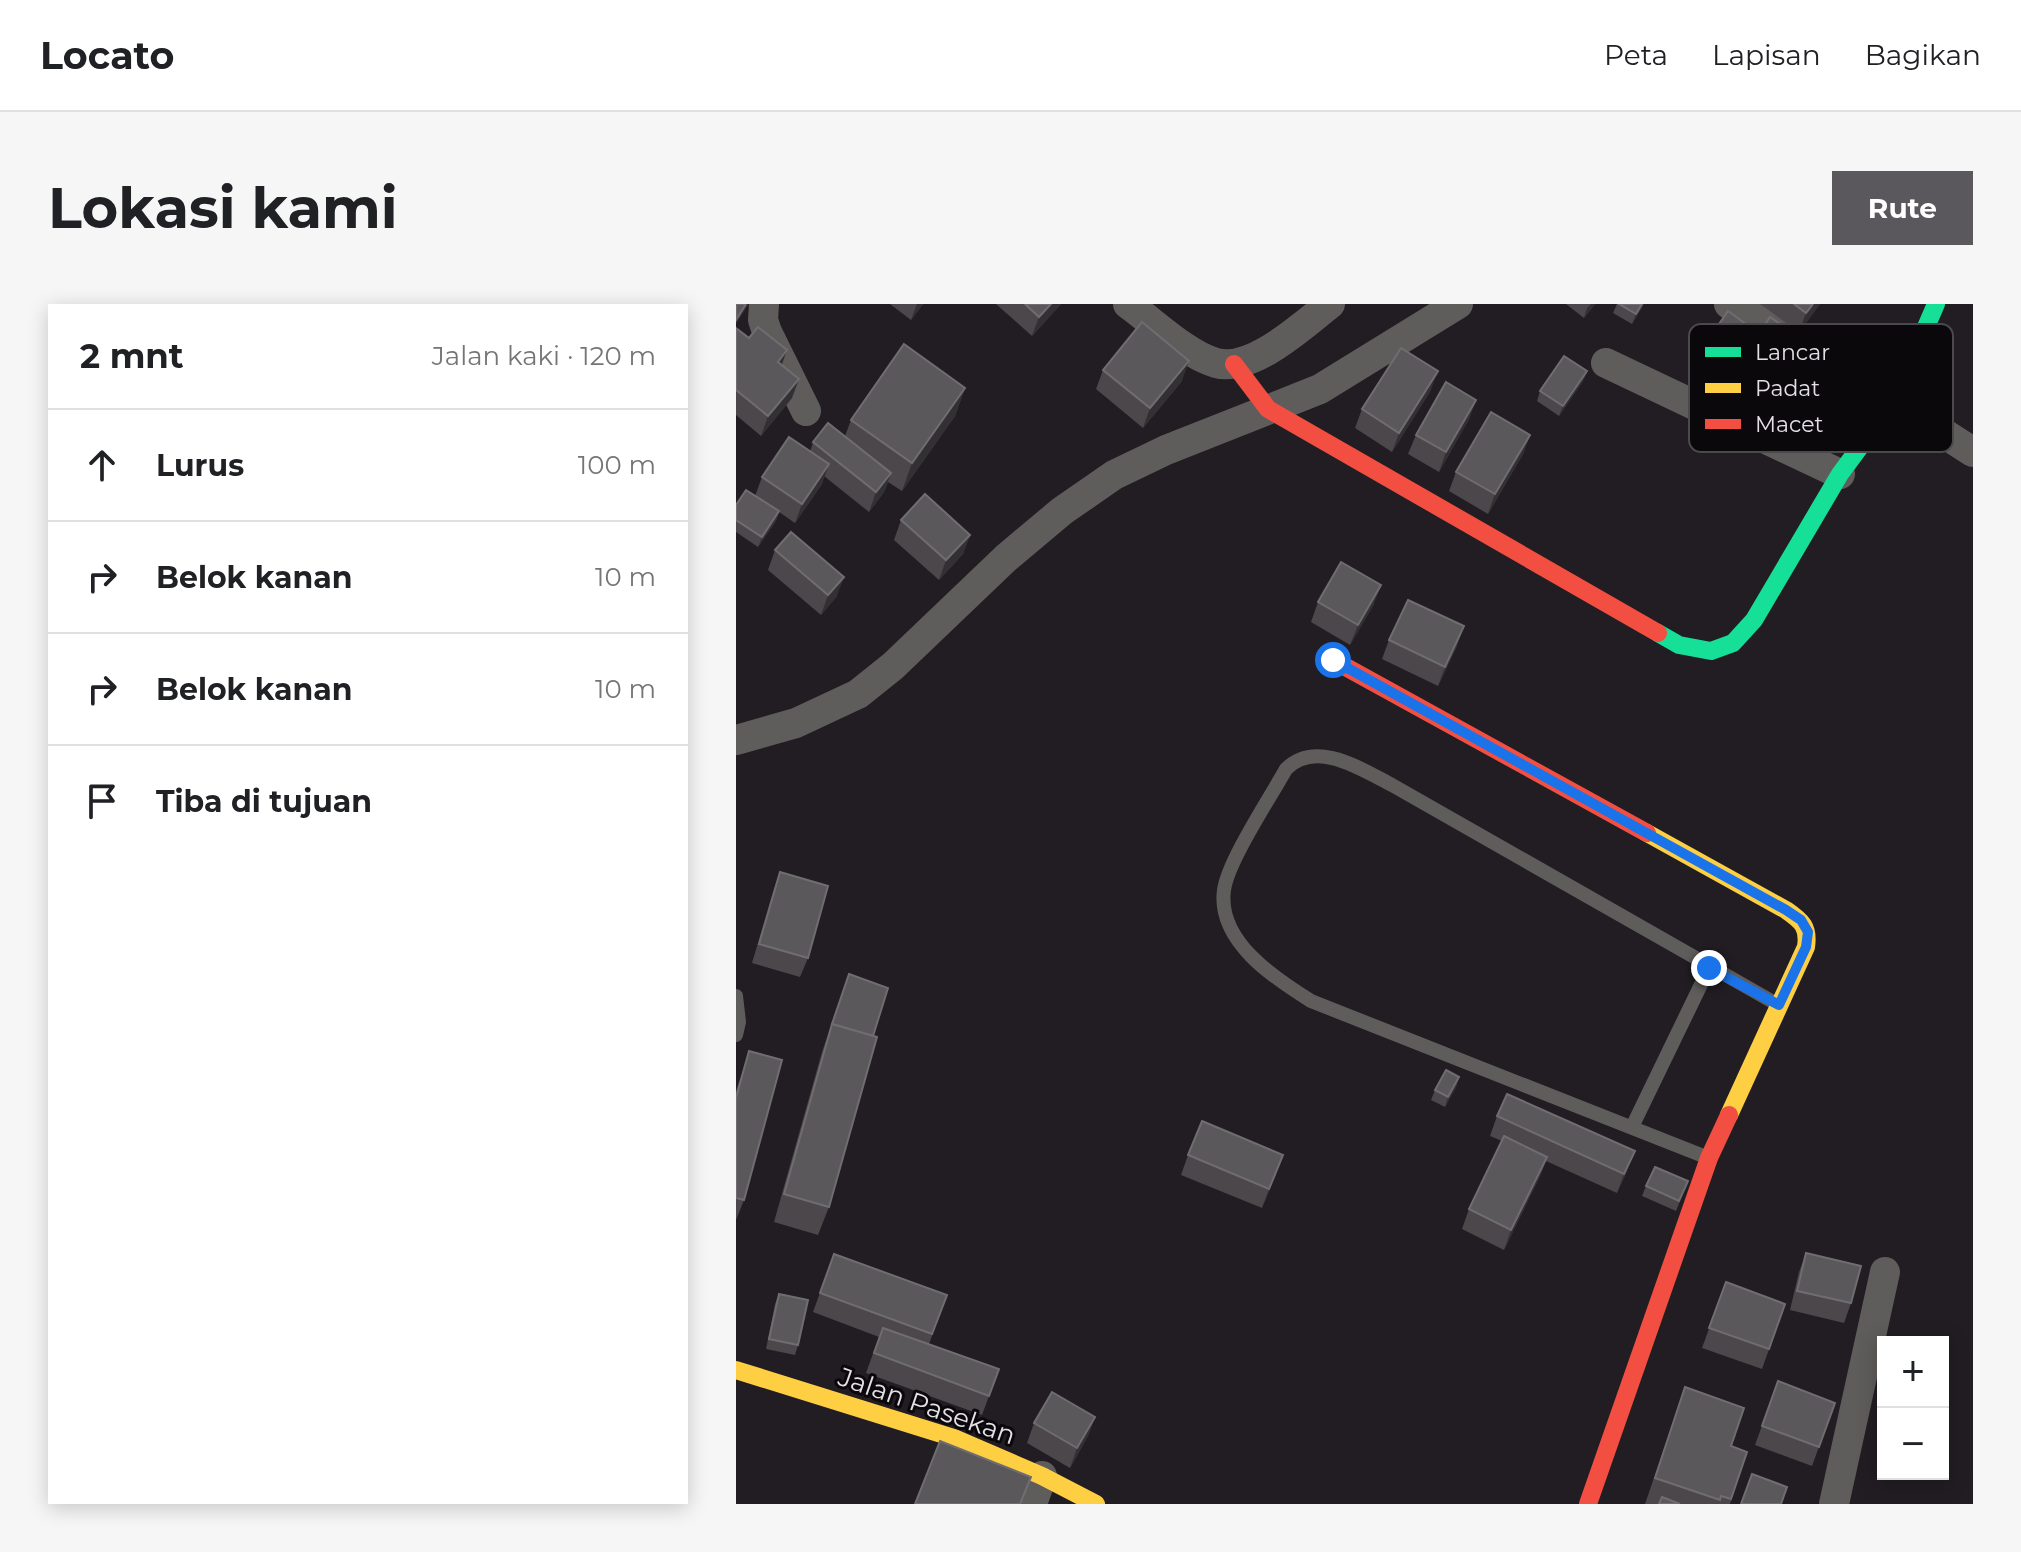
<!DOCTYPE html>
<html lang="id">
<meta charset="utf-8">
<style>
:root{--surface:#fff;--page:#f6f6f6;--text:#202124;--muted:#757577;--line:#e0e0e0;--accent:#5a585c}
body{margin:0;font-family:Montserrat,sans-serif;background:var(--page);color:var(--text)}
.controls{position:absolute;right:24px;bottom:24px;display:grid;overflow:hidden;border-radius:0px;box-shadow:0 4px 20px #0003}
.controls button{width:72px;height:72px;display:grid;place-items:center;padding:0;border:0;border-bottom:2px solid var(--line);background:var(--surface);color:var(--text);font:40px sans-serif}
.stop{position:absolute;width:24px;height:24px;margin:-18px;border:6px solid #1a73e8;border-radius:50%;background:#fff}
.stop.end{background:#1a73e8;border-color:#fff;box-shadow:0 2px 8px #0008}
.list{margin:0;padding:0;list-style:none}
h2{display:flex;justify-content:space-between;align-items:center;height:104px;margin:0;padding:0 32px;font-size:34px}
h2 small{font-size:26px;font-weight:400;color:var(--muted)}
.list li{display:grid;grid-template-columns:52px 1fr auto;gap:24px;align-items:center;box-sizing:border-box;height:112px;padding:0 32px;border-top:2px solid var(--line)}
.list b{display:block;font-size:30px;white-space:nowrap}
.list em{font-size:26px;font-style:normal;color:var(--muted)}
.icon{flex:none;width:44px;height:44px;fill:none;stroke:currentColor;stroke-width:2;stroke-linecap:round;stroke-linejoin:round}
.map{position:relative;flex:none;width:1237px;height:1200px;overflow:hidden;border-radius:0px}
header{display:flex;align-items:center;gap:48px;box-sizing:border-box;height:112px;padding:0 40px;background:var(--surface);border-bottom:2px solid var(--line)}
header strong{font-size:38px}
nav{display:flex;gap:44px;margin-inline-start:auto;font-size:28px}
.intro{display:flex;align-items:center;justify-content:space-between;box-sizing:border-box;height:192px;padding:0 48px}
h1{margin:0;font-size:56px}
.button{padding:20px 36px;border-radius:0px;background:var(--accent);color:#fff;font-size:28px;font-weight:700}
main{display:flex;gap:48px;padding:0 48px}
aside{flex:1;background:var(--surface);border-radius:0px;box-shadow:0 4px 20px #0003}
.map>svg:first-child{display:block}
</style>
<header>
<strong>Locato</strong>
<nav><a>Peta</a><a>Lapisan</a><a>Bagikan</a></nav>
</header>
<div class="intro"><h1>Lokasi kami</h1><a class="button">Rute</a></div>
<main>
<aside>
<h2>2 mnt<small>Jalan kaki · 120 m</small></h2>
<ul class="list">
<li><svg class="icon" aria-label="ahead" viewBox="0 0 24 24"><path d="M12 20V5M6 11l6-6 6 6"/></svg><div><b>Lurus</b></div><em>100 m</em></li>
<li><svg class="icon" aria-label="right" viewBox="0 0 24 24"><path d="M7 20v-9h11M14 6l5 5-5 5"/></svg><div><b>Belok kanan</b></div><em>10 m</em></li>
<li><svg class="icon" aria-label="right" viewBox="0 0 24 24"><path d="M7 20v-9h11M14 6l5 5-5 5"/></svg><div><b>Belok kanan</b></div><em>10 m</em></li>
<li><svg class="icon" aria-label="arrive" viewBox="0 0 24 24"><path d="M6 21V4h12l-3 4 3 4H6"/></svg><div><b>Tiba di tujuan</b></div></li>
</ul>
</aside>
<div class="map">
<svg width="1237" height="1200" viewBox="0 0 1237 1200">
<rect width="100%" height="100%" fill="#211d22"/>
<g fill="none" stroke-linecap="round" stroke-linejoin="round">
<!-- lane -->
<g stroke="#5e5d5c" stroke-width="14">
<path d="M0 692 3 718 0 731"/>
<path d="M896 823 973 664"/>
<path d="M970 853 575 697C538 674 481 637 488 586 492 557 534 494 550 465 580 435 625 465 656 481L1039 699"/>
</g>
<!-- street -->
<g stroke="#5e5d5c" stroke-width="30">
<path d="M28 0 27 16 31 28 70 107"/>
<path d="M392 0C417 18 451 51 480 59 516 69 567 21 594 0"/>
<path d="M993 0 1037 20 1237 148"/>
<path d="M870 59 1104 170"/>
<path d="M0 436 60 419 122 390 157 362 270 254 326 207 378 171 430 146 584 85 722 0"/>
<path d="M296 1200 306 1172"/>
<path d="M1098 1200 1149 968"/>
</g>
<!-- fast -->
<path stroke="#16e098" stroke-width="18" d="M922 329 943 341 975 347 997 339 1018 316 1104 170 1158 97 1200 0"/>
<!-- slow -->
<g stroke="#ffcf43" stroke-width="18">
<path d="M911 529 1050 606C1066 617 1073 623 1070 643L993 811"/>
<path d="M0 1066 218 1134 306 1172 360 1200"/>
</g>
<!-- jam -->
<g stroke="#f24e42" stroke-width="18">
<path d="M498 60 532 105 922 329"/>
<path d="M597 356 911 529"/>
<path d="M852 1200 973 854 993 811"/>
</g>
</g>
<!-- wall -->
<g fill="#4b474b">
<path d="M154 0H187L175 16Z"/>
<path d="M260 0H325L296 32Z"/>
<path d="M830 0H859L848 14Z"/>
<path d="M881 0H908L896 20 877 9Z"/>
<path d="M1024 0H1084L1063 28Z"/>
<path d="M0 24 46 62 56 94 25 132 0 111Z"/>
<path d="M1007 31 983 65 964 52 968 42Z"/>
<path d="M1050 49 1019 97 995 81 1002 62Z"/>
<path d="M367 66 446 77 407 124 360 85Z"/>
<path d="M851 67 847 77 823 112 801 97 804 87Z"/>
<path d="M229 84 219 112 166 187 152 178 148 188 133 208 88 172 86 180 59 219 43 208 40 217 22 243 0 228V201L19 192 26 173 74 148 77 138 109 132 115 116Z"/>
<path d="M695 86 656 148 619 124 626 105Z"/>
<path d="M740 96 733 115 703 168 672 150 680 131Z"/>
<path d="M794 131 787 150 752 210 713 187 720 168Z"/>
<path d="M165 216 234 231 227 250 203 276 158 236Z"/>
<path d="M39 246 101 292 85 311 32 266Z"/>
<path d="M582 298 638 300 614 341 575 318Z"/>
<path d="M653 336 721 342 702 382 646 355Z"/>
<path d="M44 568 72 654 64 673 16 659 37 588Z"/>
<path d="M113 670 137 732 93 903 82 931 38 918 86 748Z"/>
<path d="M13 747 8 896 0 916V787Z"/>
<path d="M723 773 720 783 709 803 695 796 699 786Z"/>
<path d="M761 812 891 867 881 889 810 857 804 872 768 946 726 925 733 905 766 837 754 832Z"/>
<path d="M452 851 540 870 526 904 445 871Z"/>
<path d="M910 882 948 887 940 907 906 892Z"/>
<path d="M1070 949 1115 999 1108 1019 1054 1006 1063 968Z"/>
<path d="M98 950 211 991 193 1040 263 1065 246 1111 130 1069 143 1033 77 1008Z"/>
<path d="M990 978 1049 1000 1026 1065 966 1044Z"/>
<path d="M43 990 62 1041 59 1051 30 1045 39 1000Z"/>
<path d="M1042 1077 1099 1099 1076 1162 1019 1141Z"/>
<path d="M949 1083 995 1142 1011 1148 994 1200H909Z"/>
<path d="M359 1113 352 1132 334 1164 291 1139 298 1119Z"/>
</g>
<!-- shaded-wall -->
<g fill="#333033">
<path d="M10 0H13L0 20V16Z"/>
<path d="M181 0H187L175 16Z"/>
<path d="M315 0H325L296 32 303 13Z"/>
<path d="M855 0H859L848 14 851 4Z"/>
<path d="M906 0H908L896 20 900 10Z"/>
<path d="M1077 0H1084L1063 28 1070 9Z"/>
<path d="M1011 21 1007 31 983 65 987 55Z"/>
<path d="M1057 29 1050 49 1019 97 1026 77Z"/>
<path d="M51 46 44 66 42 58Z"/>
<path d="M453 57 446 77 407 124 414 104Z"/>
<path d="M702 67 695 86 656 148 663 129Z"/>
<path d="M851 67 847 77 823 112 827 102Z"/>
<path d="M63 75 56 94 25 132 32 112Z"/>
<path d="M229 84 219 112 166 187 176 159Z"/>
<path d="M740 96 733 115 703 168 710 148Z"/>
<path d="M794 131 787 150 752 210 759 190Z"/>
<path d="M93 160 86 180 59 219 66 200Z"/>
<path d="M155 169 148 188 133 208 140 188Z"/>
<path d="M43 207 40 217 22 243 26 233Z"/>
<path d="M234 231 227 250 203 276 210 256Z"/>
<path d="M108 273 101 292 85 311 92 291Z"/>
<path d="M645 281 638 300 614 341 622 321Z"/>
<path d="M728 322 721 342 702 382 709 363Z"/>
<path d="M723 773 720 783 709 803 712 793Z"/>
<path d="M899 847 891 867 881 889 888 870Z"/>
<path d="M547 851 540 870 526 904 533 885Z"/>
<path d="M811 853 804 872 768 946 775 926Z"/>
<path d="M359 1113 352 1132 334 1164 341 1144Z"/>
</g>
<!-- building -->
<g fill="#5b585b" stroke="#706d71" stroke-width="2">
<path d="M0 0H10L0 16Z"/>
<path d="M289 0H315L303 13Z"/>
<path d="M883 0H906L900 10Z"/>
<path d="M1058 0H1077L1070 9Z"/>
<path d="M992 7 1011 21 987 55 968 42Z"/>
<path d="M1034 13 1057 29 1026 77 1002 62Z"/>
<path d="M406 18 453 57 414 104 367 66Z"/>
<path d="M22 23 51 46 42 58 63 75 32 112 0 86V24L13 34Z"/>
<path d="M168 40 229 84 176 159 115 116Z"/>
<path d="M665 44 702 67 663 129 626 105Z"/>
<path d="M828 52 851 67 827 102 804 87Z"/>
<path d="M710 78 740 96 710 148 680 131Z"/>
<path d="M755 108 794 131 759 190 720 168Z"/>
<path d="M92 119 155 169 140 188 77 138Z"/>
<path d="M53 133 93 160 66 200 26 173Z"/>
<path d="M10 186 43 207 26 233 0 216V201Z"/>
<path d="M189 190 234 231 210 256 165 216Z"/>
<path d="M55 228 108 273 92 291 39 246Z"/>
<path d="M605 258 645 281 622 321 582 298Z"/>
<path d="M672 296 728 322 709 363 653 336Z"/>
<path d="M44 568 92 582 72 654 23 640Z"/>
<path d="M113 670 152 684 137 732 96 720Z"/>
<path d="M96 720 141 733 93 903 48 890Z"/>
<path d="M13 747 46 756 8 896 0 894V794Z"/>
<path d="M710 766 723 773 712 793 699 786Z"/>
<path d="M771 790 899 847 888 870 761 812Z"/>
<path d="M466 817 547 851 533 885 452 851Z"/>
<path d="M768 832 811 853 775 926 733 905Z"/>
<path d="M919 863 952 877 943 897 910 882Z"/>
<path d="M1070 949 1125 962 1115 999 1061 987Z"/>
<path d="M98 950 211 991 196 1030 84 989Z"/>
<path d="M990 978 1049 1000 1033 1045 973 1024Z"/>
<path d="M43 990 72 996 62 1041 33 1035Z"/>
<path d="M147 1024 263 1065 253 1092 138 1049Z"/>
<path d="M1042 1077 1099 1099 1083 1143 1026 1122Z"/>
<path d="M949 1083 1008 1104 995 1142 1011 1148 995 1195 985 1192 984 1196 919 1174Z"/>
<path d="M316 1088 359 1113 341 1144 298 1119Z"/>
<path d="M204 1137 295 1173 284 1200H179Z"/>
<path d="M1016 1170 1051 1183 1045 1200H1005Z"/>
<path d="M926 1193 944 1200H923Z"/>
</g>
<g fill="none" stroke-linecap="round" stroke-linejoin="round">
<!-- route -->
<path stroke="#1a73e8" stroke-width="10" d="M597 356 1050 606 1065 616 1072 628 1070 643 1043 701 973 664"/>
</g>
<g text-anchor="middle" dominant-baseline="central" stroke-width="6" stroke-linejoin="round" paint-order="stroke">
<!-- street labels -->
<g font-size="26" fill="#e4e0e5" stroke="#0a080b">
<text transform="translate(191 1102) rotate(19)">Jalan Pasekan</text>
</g>
</g>
<!-- legend -->
<rect x="953" y="20" width="264" height="128" rx="12" fill="#0a080b" stroke="#4b494c" stroke-width="2"/>
<rect x="969" y="43" width="36" height="10" fill="#16e098"/>
<rect x="969" y="79" width="36" height="10" fill="#ffcf43"/>
<rect x="969" y="115" width="36" height="10" fill="#f24e42"/>
<g font-size="22" fill="#e4e0e5">
<text x="1019" y="56">Lancar</text>
<text x="1019" y="92">Padat</text>
<text x="1019" y="128">Macet</text>
</g>
</svg>
<div class="controls">
<button>+</button>
<button>−</button>
</div>
<div class="stop" style="left:597px;top:356px"></div>
<div class="stop end" style="left:973px;top:664px"></div>
</div>
</main>
